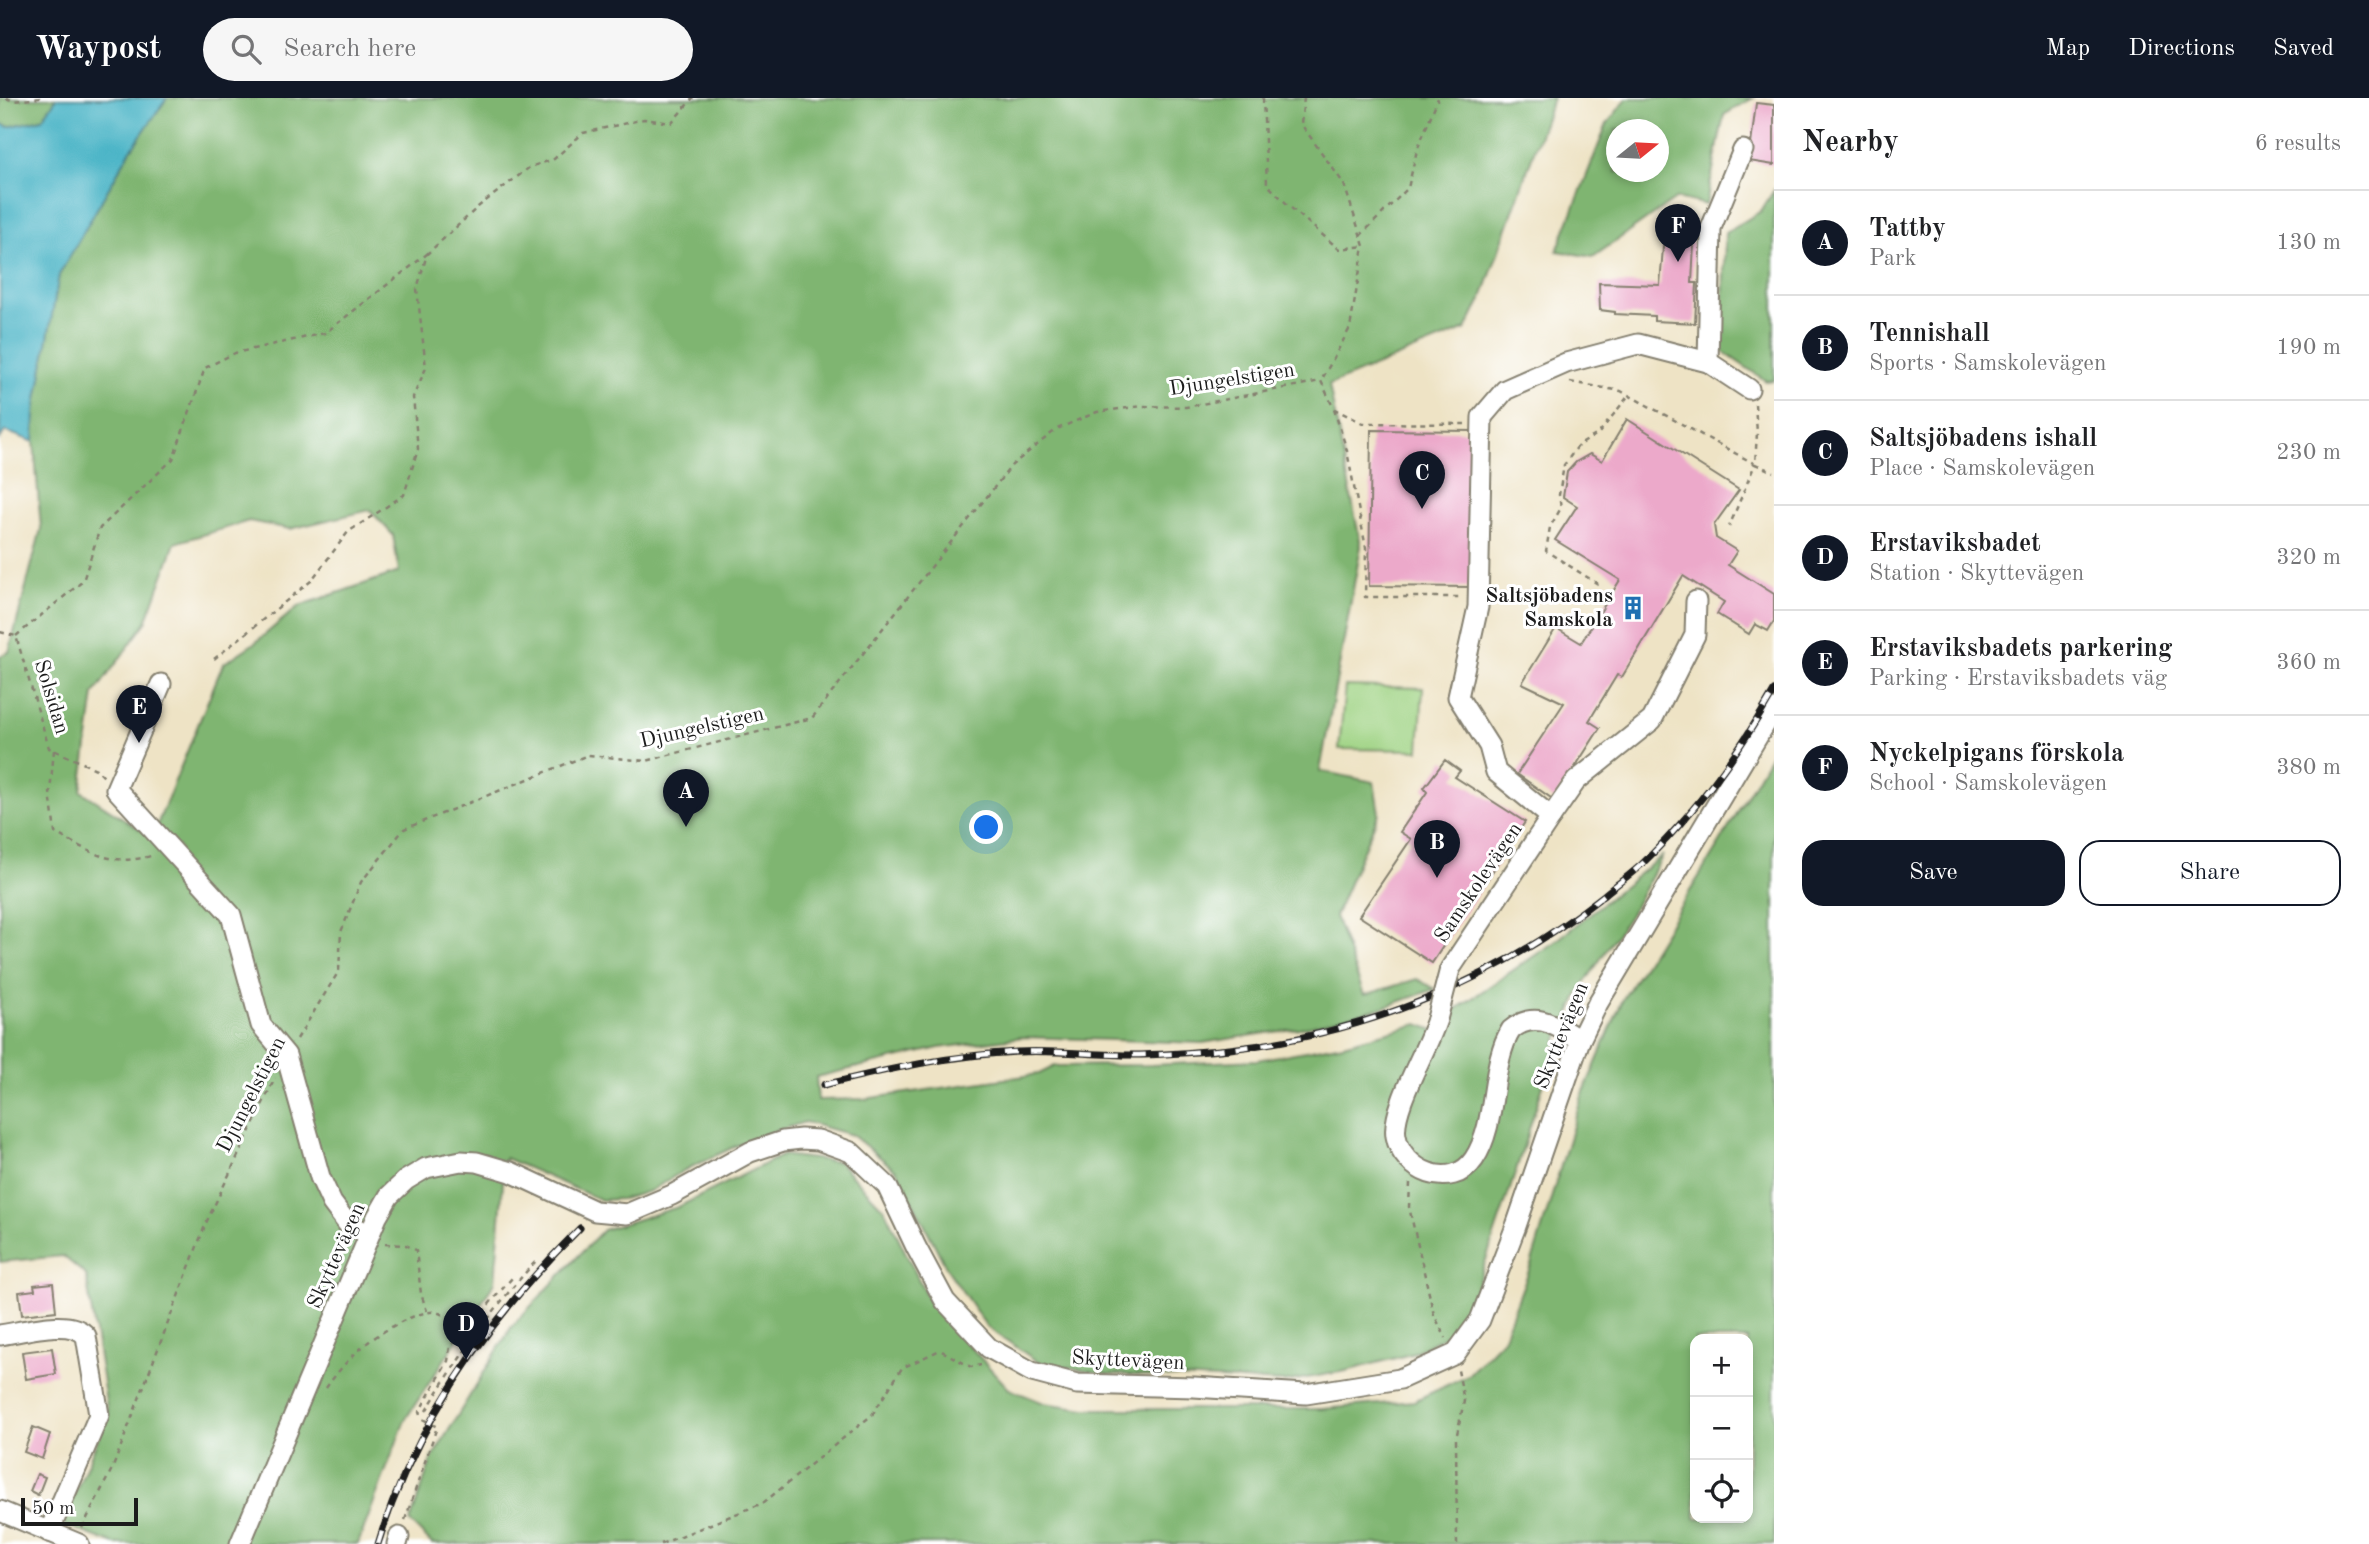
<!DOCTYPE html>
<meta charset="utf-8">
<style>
:root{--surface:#fff;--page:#f6f6f6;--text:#202124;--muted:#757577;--line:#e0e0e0;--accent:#111827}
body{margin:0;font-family:"Old Standard TT",serif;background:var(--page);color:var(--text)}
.controls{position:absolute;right:21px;bottom:21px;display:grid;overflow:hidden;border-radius:14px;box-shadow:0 4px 10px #0003}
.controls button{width:63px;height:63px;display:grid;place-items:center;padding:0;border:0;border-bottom:2px solid var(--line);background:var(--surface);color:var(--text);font:35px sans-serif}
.compass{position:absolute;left:1606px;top:21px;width:63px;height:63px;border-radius:50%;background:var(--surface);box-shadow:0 4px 10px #0003;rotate:72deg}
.scale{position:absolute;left:21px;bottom:18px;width:117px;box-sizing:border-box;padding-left:7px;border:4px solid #1c1c1c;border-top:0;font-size:19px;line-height:24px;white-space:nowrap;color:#1c1c1c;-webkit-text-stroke:5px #fff;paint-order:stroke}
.you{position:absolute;left:987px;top:730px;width:24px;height:24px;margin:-18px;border:5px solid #fff;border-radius:50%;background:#1a73e8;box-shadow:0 0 0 10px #1a73e833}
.badge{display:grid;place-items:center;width:46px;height:46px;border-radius:50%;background:var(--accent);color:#fff;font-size:23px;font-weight:700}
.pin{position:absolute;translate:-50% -58px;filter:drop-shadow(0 2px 4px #0008)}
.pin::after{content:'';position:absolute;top:37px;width:24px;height:21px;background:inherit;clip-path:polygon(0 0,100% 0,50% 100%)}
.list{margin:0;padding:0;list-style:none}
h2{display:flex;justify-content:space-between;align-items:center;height:91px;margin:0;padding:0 28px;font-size:30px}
h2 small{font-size:23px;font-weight:400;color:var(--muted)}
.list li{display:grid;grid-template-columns:46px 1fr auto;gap:21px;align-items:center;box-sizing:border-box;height:105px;padding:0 28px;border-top:2px solid var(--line)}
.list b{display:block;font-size:26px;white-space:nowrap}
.list p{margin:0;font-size:23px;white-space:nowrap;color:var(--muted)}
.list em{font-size:23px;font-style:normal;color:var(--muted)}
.actions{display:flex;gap:14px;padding:21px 28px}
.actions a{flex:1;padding:16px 0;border:2px solid var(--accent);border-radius:21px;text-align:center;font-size:24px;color:var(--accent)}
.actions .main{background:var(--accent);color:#fff}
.icon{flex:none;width:38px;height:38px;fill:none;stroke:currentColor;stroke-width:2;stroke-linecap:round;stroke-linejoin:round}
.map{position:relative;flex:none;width:1774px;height:1446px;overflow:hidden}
header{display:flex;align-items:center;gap:42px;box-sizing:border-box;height:98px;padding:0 35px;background:var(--accent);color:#fff}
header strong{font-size:33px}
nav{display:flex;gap:38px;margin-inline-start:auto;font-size:24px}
.search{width:490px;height:63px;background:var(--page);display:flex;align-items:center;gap:18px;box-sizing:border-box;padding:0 24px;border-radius:38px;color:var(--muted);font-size:26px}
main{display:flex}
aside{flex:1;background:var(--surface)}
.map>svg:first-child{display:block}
</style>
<header>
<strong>Waypost</strong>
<div class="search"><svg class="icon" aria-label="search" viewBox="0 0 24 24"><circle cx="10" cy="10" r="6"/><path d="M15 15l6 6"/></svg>Search here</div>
<nav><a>Map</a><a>Directions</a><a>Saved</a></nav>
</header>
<main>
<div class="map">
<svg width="1774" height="1446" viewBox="0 0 1774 1446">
<rect width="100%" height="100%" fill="#fff"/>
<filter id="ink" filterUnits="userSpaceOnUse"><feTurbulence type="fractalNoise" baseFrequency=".0143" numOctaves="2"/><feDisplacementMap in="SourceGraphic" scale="14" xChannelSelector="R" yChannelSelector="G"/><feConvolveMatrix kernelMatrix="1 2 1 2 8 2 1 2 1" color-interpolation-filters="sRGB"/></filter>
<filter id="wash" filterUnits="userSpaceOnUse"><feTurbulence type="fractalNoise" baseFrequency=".00686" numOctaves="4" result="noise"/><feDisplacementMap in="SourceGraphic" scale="28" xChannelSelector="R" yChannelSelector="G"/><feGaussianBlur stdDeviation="1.57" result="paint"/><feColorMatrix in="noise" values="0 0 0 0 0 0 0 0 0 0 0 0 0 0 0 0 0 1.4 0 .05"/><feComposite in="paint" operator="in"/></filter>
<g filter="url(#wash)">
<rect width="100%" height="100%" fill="#eee3c5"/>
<!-- green -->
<path fill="#9fd383" stroke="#5e7850" stroke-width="2" d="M1345 588 1423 590 1419 652 1339 651Z"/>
<!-- forest -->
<g fill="#7fb571" stroke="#4e6846" stroke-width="2" fill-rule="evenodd">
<path d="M0 0H57L42 21 7 29 0 25Z"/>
<path d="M167 0H1553L1482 200 1466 231 1329 287 1361 448 1320 673 1374 684 1379 715 1335 818 1364 897 1417 881 1435 891 1381 910 1306 929 1202 945 1023 939 939 950 816 979 818 1002 864 1001 1039 976 1055 968 1151 967 1257 962 1343 946 1418 926 1445 936 1455 912 1556 843 1663 757 1631 815 1582 889 1557 943 1512 1085 1475 1194 1449 1236 1411 1256 1346 1273 1284 1284 1108 1276 1038 1264 987 1229 947 1171 897 1073 852 1037 805 1024 751 1041 685 1072 650 1093 622 1101 601 1102 505 1060 495 1184 405 1322 358 1446H114L62 1426 108 1317 86 1177 63 1158 0 1164V558L9 554 41 431 34 344 35 313 59 177 130 53ZM370 412 393 437 399 474 299 508 256 544 223 566 152 739 81 693 94 596 146 524 175 445 249 423 290 431Z"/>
<path d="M1627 0H1753L1724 17 1706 107 1677 100 1593 159 1557 153 1607 26ZM1616 32H1658V74H1616Z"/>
<path d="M1774 92V282L1766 283 1722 253 1725 135 1761 113Z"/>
<path d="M1774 651V1446H432L410 1424 432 1360 512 1228 603 1132 678 1109 783 1057 839 1064 885 1112 930 1205 1009 1291 1044 1305 1086 1311H1322L1414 1303 1468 1277 1503 1241 1531 1167 1582 998 1623 901 1721 743ZM1695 1241H1748V1420H1695Z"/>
</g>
<!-- water -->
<path fill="#49b4c6" stroke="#326871" stroke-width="2" d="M57 0H167L130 53 59 177 35 313 34 344 5 333 0 341V25L8 29 42 21Z"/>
<g id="blocks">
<!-- building -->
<g fill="#eca9ca">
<path d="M1756 5 1774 7V67L1749 63Z"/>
<path d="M1665 125 1692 128 1691 145H1694L1692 185H1697L1695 225 1654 223V218L1615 216V214L1600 212 1599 185 1660 187Z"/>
<path d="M1627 321 1739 392 1714 427 1716 440 1737 453 1728 467 1774 496V523L1768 533 1755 526 1749 536 1717 516 1724 504 1683 478 1622 579 1617 577 1589 623 1600 630 1554 702 1517 676 1564 605 1522 585 1556 530 1581 545 1620 482 1555 442 1577 408 1563 399 1567 374 1576 364 1590 356 1602 363Z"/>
<path d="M1371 332 1476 333 1474 489 1369 488Z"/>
<path d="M1445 662 1460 673 1455 679 1525 724 1432 865 1359 818 1411 741 1400 734 1427 694 1424 690Z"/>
<path d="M53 1185 56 1213 22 1217 19 1194 35 1192 34 1187Z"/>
<path d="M52 1250 56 1276 26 1281 22 1254Z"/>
<path d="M33 1329 50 1336 42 1361 24 1354Z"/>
<path d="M37 1376 45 1379 38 1397 30 1393Z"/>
</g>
</g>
</g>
<g filter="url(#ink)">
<use href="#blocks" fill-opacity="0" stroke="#858070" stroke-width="2"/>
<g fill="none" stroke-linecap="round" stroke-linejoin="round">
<!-- minor casing -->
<g stroke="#858070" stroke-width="23">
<g id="minor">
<path d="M1708 264 1711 130 1743 52"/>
<path d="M161 586 116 691 231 817 261 927 286 957 320 1079 332 1105 347 1125 368 1136"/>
<path d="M1551 719 1576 683 1652 622 1695 537 1696 503"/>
<path d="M1450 871 1551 719 1496 674 1489 648 1458 599 1478 509 1482 319 1505 292 1566 265 1638 246 1708 264 1749 291"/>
<path d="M1437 921C1428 951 1391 1010 1396 1038 1402 1073 1452 1094 1474 1061 1498 1025 1490 965 1511 932 1535 911 1558 929 1580 942"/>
<path d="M0 1237C22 1234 71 1219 86 1238L99 1317 49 1434"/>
<path d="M0 1413 79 1446"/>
<path d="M240 1446 377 1119 389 1098 406 1082 426 1070 461 1063 477 1064 511 1074 595 1113 627 1116 672 1097 750 1054 783 1043 801 1041 818 1042 851 1054 887 1088 916 1149 945 1203 989 1250 1032 1274 1077 1286 1194 1289 1306 1296 1400 1281 1455 1256 1480 1222 1516 1128 1580 942 1598 905 1774 611"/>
<path d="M397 1446 399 1439"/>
</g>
</g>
<!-- path -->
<g stroke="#858070" stroke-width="2.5" stroke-dasharray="5 5" stroke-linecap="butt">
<path d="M6 0 14 3 41 0"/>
<path d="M1263 0 1267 86 1290 109 1339 151 1364 148"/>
<path d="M1304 0 1301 26 1344 86 1364 148 1350 230 1321 283"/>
<path d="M1360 138 1408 90 1417 52 1438 0"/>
<path d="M1570 284 1621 293 1755 366 1729 429"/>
<path d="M1755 306 1757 335 1755 366 1774 374"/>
<path d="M1334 311 1347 353 1366 450 1365 499H1460"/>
<path d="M1598 486 1546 453 1550 429 1561 410 1559 397 1564 367 1578 348 1599 335 1629 297"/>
<path d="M0 534 16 538 49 650 96 671 104 679"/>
<path d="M16 538 83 483 100 430 173 361 205 270 235 255 325 235 427 156"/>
<path d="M214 561 311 483 348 434 404 397 418 351 413 299 426 270 417 191 427 156 479 108 530 69 554 61 583 35 644 21 671 25 693 0"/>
<path d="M54 652 50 694 55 735C91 754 111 770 154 757"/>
<path d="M297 941 339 873 341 834 361 784 404 731 588 657 646 663 812 620 1012 367 1057 331 1097 314 1142 308 1186 309 1321 283 1334 311 1363 325 1465 326"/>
<path d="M1410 1085 1409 1109 1434 1217 1446 1240"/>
<path d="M385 1146 406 1147 416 1152 421 1196 427 1213"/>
<path d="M465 1239 490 1205 512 1180 516 1182"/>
<path d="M326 1290C337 1274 351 1258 366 1246 379 1235 423 1208 439 1215 454 1221 459 1234 471 1243"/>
<path d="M426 1313C459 1259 494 1208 537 1162"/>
<path d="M405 1422 437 1329 421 1320 419 1314 448 1263 450 1248 462 1236"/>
<path d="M82 1430 113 1369 206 1125 275 980"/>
<path d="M661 1446 763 1405 872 1317 902 1270 940 1252 971 1269 981 1267"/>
<path d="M1457 1446 1456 1341 1464 1303 1458 1272"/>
</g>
<!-- minor -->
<use href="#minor" stroke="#fff" stroke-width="19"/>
<!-- rail casing -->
<g stroke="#1c1c1c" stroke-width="7">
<g id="rail">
<path d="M824 987C888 971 952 957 1018 954 1056 952 1094 957 1132 957 1164 957 1198 954 1230 951 1366 936 1497 882 1604 797 1616 787 1630 777 1642 766 1694 716 1738 656 1774 593"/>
<path d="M378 1446C416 1323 489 1220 580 1130"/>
</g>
</g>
<!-- rail -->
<use href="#rail" stroke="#fff" stroke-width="4.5" stroke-dasharray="13" stroke-linecap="butt"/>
<!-- minor-bridge casing -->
<g stroke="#858070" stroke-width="23" stroke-linecap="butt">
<path id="minor-bridge" d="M1437 921 1450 871"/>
</g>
<!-- minor-bridge -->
<use href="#minor-bridge" stroke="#fff" stroke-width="19"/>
</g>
</g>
<!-- icons -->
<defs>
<g id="building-bare" transform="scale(1.89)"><path d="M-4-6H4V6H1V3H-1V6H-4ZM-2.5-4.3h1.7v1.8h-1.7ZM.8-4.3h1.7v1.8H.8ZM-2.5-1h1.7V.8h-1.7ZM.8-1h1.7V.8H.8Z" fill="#1f6fb2" stroke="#fff" stroke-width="2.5" paint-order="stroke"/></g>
</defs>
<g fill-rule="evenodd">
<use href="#building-bare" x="1633" y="510"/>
</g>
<g text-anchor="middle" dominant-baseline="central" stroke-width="6" stroke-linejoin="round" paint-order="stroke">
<!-- street labels -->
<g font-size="21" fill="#1c1c1c" stroke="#fff">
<text transform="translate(1232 282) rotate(-9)">Djungelstigen</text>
<text transform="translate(51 599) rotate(73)">Solsidan</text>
<text transform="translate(702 630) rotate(-13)">Djungelstigen</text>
<text transform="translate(1479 785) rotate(-56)">Samskolevägen</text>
<text transform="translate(1562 938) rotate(-68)">Skyttevägen</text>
<text transform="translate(252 997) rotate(-63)">Djungelstigen</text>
<text transform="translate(337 1158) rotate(-66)">Skyttevägen</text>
<text transform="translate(1128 1263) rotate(3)">Skyttevägen</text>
</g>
<!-- poi labels -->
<g font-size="21" font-weight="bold" fill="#1c1c1c" stroke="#fff" text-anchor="end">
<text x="1613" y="498">Saltsjöbadens<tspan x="1613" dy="24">Samskola</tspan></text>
</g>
</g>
</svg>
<div class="controls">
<button>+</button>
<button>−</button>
<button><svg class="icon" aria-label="locate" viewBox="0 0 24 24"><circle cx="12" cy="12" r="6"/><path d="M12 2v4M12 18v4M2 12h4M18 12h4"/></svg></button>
</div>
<svg class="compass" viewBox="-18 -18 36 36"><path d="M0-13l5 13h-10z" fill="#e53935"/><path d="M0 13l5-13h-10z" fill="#757577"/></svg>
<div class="scale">50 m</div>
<div class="you"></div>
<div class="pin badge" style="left:686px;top:729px">A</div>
<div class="pin badge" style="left:1437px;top:780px">B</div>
<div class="pin badge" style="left:1422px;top:411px">C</div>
<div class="pin badge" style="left:466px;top:1262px">D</div>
<div class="pin badge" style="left:139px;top:645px">E</div>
<div class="pin badge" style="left:1678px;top:164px">F</div>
</div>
<aside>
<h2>Nearby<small>6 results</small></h2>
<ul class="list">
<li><span class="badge">A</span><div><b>Tattby</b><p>Park</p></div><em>130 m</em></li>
<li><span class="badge">B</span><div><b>Tennishall</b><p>Sports · Samskolevägen</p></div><em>190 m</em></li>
<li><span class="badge">C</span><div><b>Saltsjöbadens ishall</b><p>Place · Samskolevägen</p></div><em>230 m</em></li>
<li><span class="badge">D</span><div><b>Erstaviksbadet</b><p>Station · Skyttevägen</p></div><em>320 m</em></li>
<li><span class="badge">E</span><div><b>Erstaviksbadets parkering</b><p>Parking · Erstaviksbadets väg</p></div><em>360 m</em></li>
<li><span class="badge">F</span><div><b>Nyckelpigans förskola</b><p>School · Samskolevägen</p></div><em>380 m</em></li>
</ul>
<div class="actions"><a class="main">Save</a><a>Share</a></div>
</aside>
</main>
